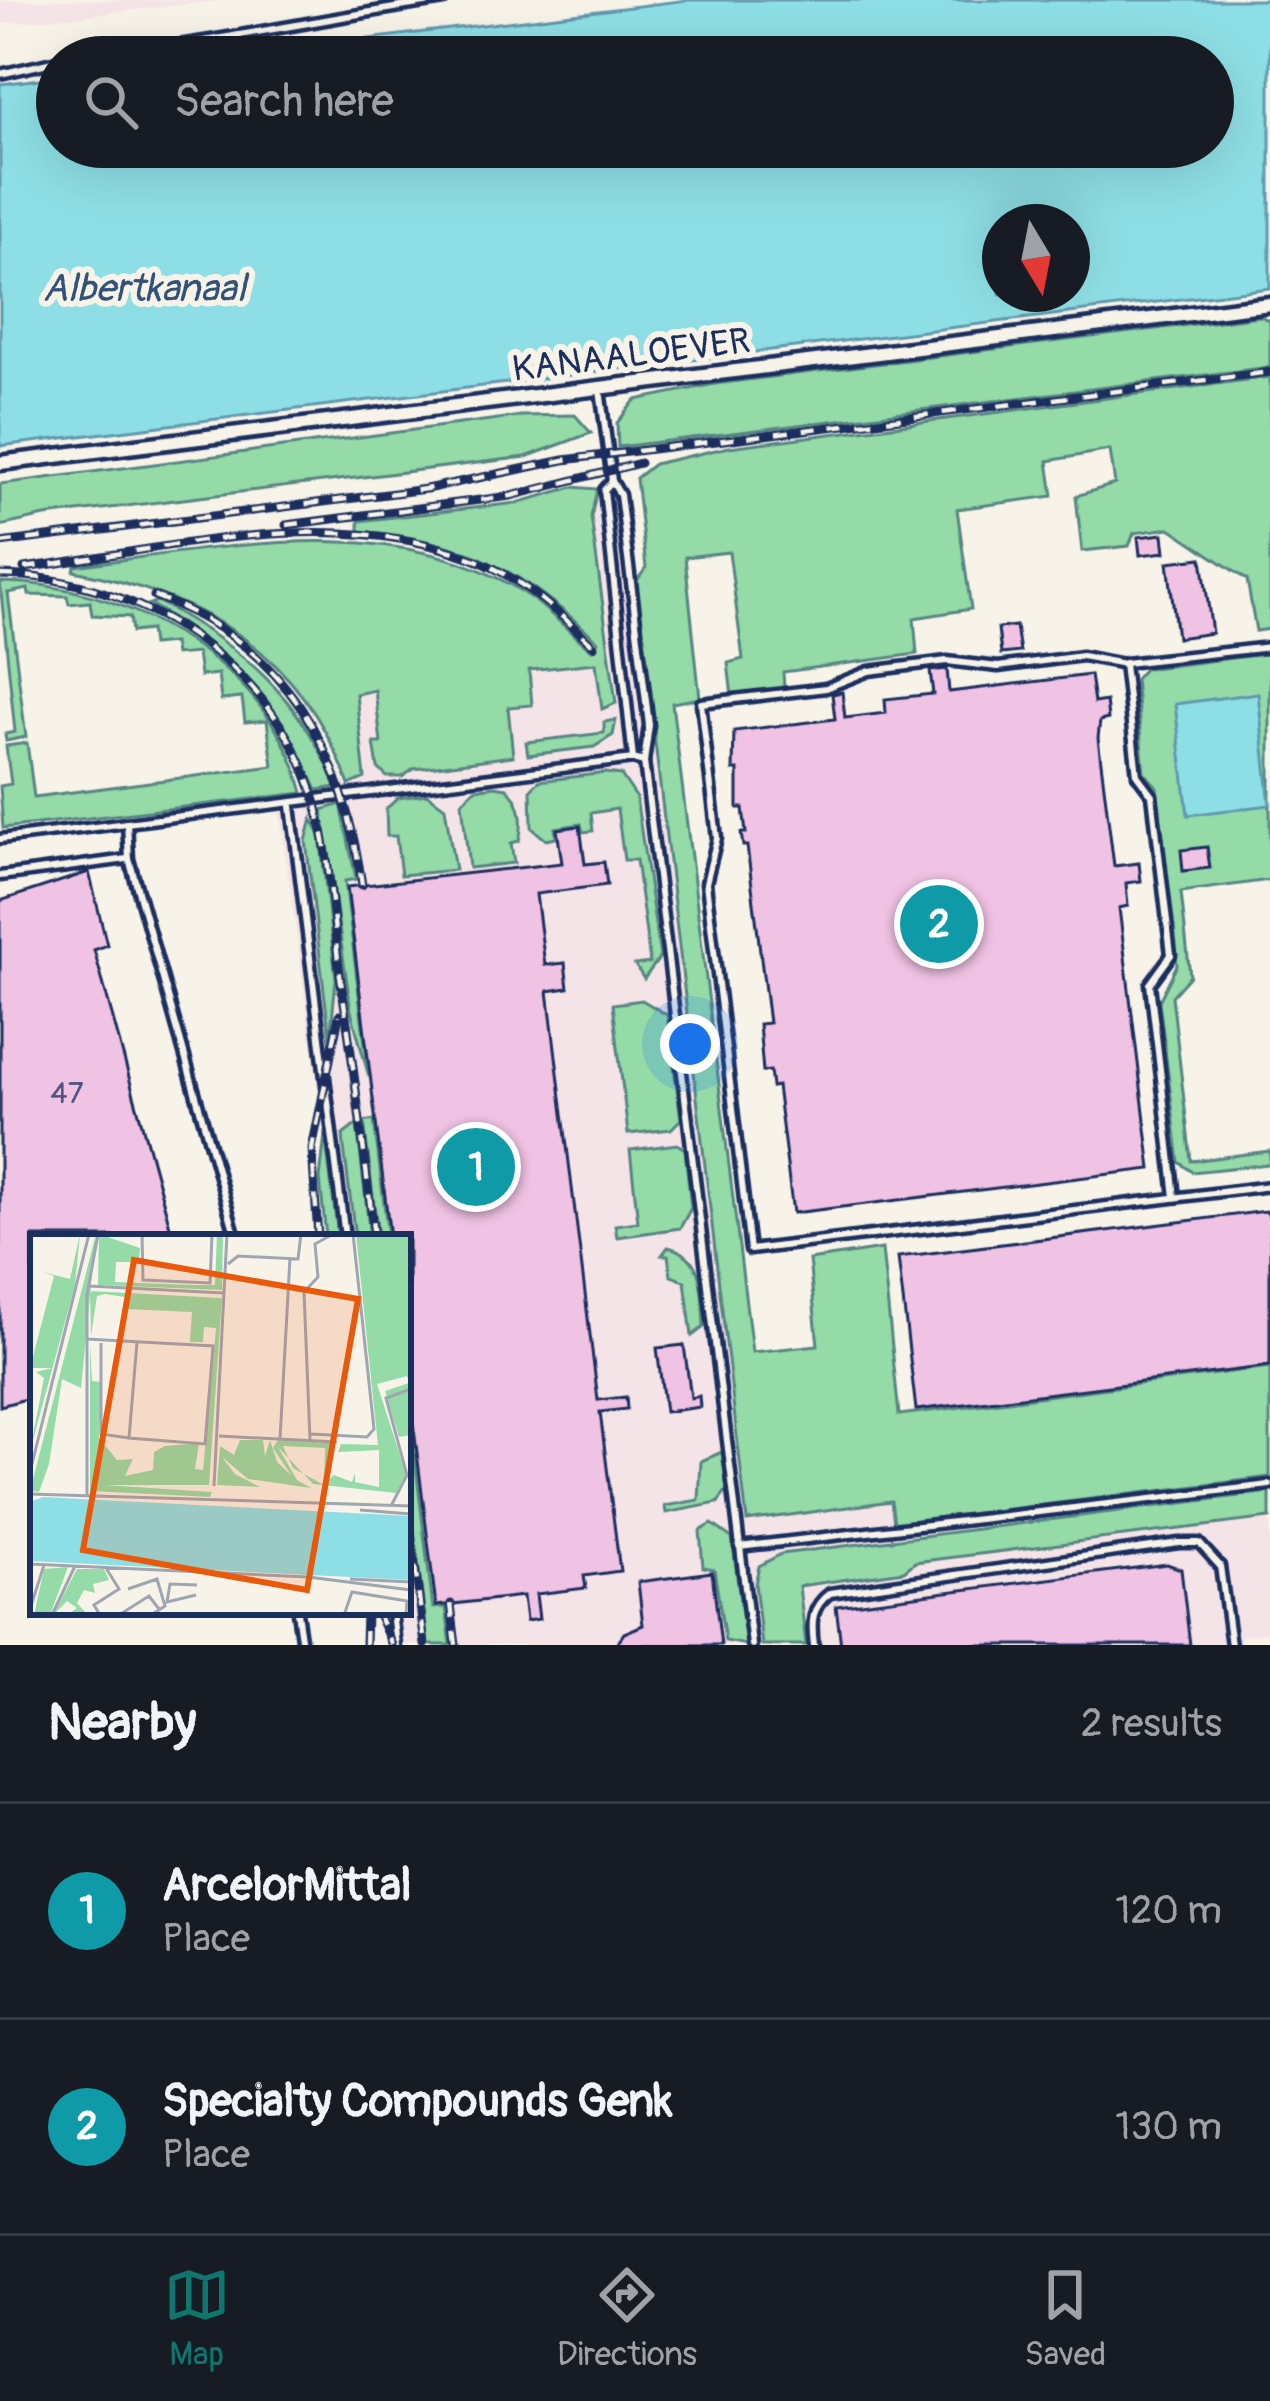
<!DOCTYPE html>
<style>
:root{--surface:#171b24;--page:#242831;--text:#f1f3f6;--muted:#9ea1a6;--line:#363941;--accent:#0f766e}
body{margin:0;font-family:Pangolin,sans-serif;background:var(--page);color:var(--text)}
.compass{position:absolute;left:982px;top:204px;width:108px;height:108px;border-radius:50%;background:var(--surface);box-shadow:0 12px 48px #0002;rotate:170deg}
.you{position:absolute;left:690px;top:1044px;width:42px;height:42px;margin:-30px;border:9px solid #fff;border-radius:50%;background:#1a73e8;box-shadow:0 0 0 18px #1a73e833}
.badge{display:grid;place-items:center;width:78px;height:78px;border-radius:50%;background:var(--accent);color:#fff;font-size:39px;font-weight:700}
.pin{position:absolute;translate:-50% -50%;border:6px solid #fff;box-shadow:0 3px 12px #0006}
.list{margin:0;padding:0;list-style:none}
h2{display:flex;justify-content:space-between;align-items:center;height:156px;margin:0;padding:0 48px;font-size:51px}
h2 small{font-size:39px;font-weight:400;color:var(--muted)}
.list li{display:grid;grid-template-columns:78px 1fr auto;gap:36px;align-items:center;box-sizing:border-box;height:216px;padding:0 48px;border-top:3px solid var(--line)}
.list b{display:block;font-size:45px;white-space:nowrap}
.list p{margin:0;font-size:39px;white-space:nowrap;color:var(--muted)}
.list em{font-size:39px;font-style:normal;color:var(--muted)}
.icon{flex:none;width:66px;height:66px;fill:none;stroke:currentColor;stroke-width:2;stroke-linecap:round;stroke-linejoin:round}
.map{position:relative;flex:none;width:1270px;height:1645px;overflow:hidden}
.search{position:absolute;background:var(--surface);box-shadow:0 12px 48px #0002;left:36px;right:36px;top:36px;height:132px;display:flex;align-items:center;gap:30px;box-sizing:border-box;padding:0 42px;border-radius:66px;color:var(--muted);font-size:45px}
.sheet{height:588px;background:var(--surface)}
nav{display:flex;justify-content:space-around;align-items:center;box-sizing:border-box;height:168px;border-top:3px solid var(--line);background:var(--surface);font-size:33px;color:var(--muted)}
nav a{display:grid;justify-items:center;gap:6px}
nav .on{color:var(--accent)}
.map>svg:first-child{display:block}
</style>
<div class="map">
<svg width="1270" height="1645" viewBox="0 0 1270 1645">
<rect width="100%" height="100%" fill="#f7f3e8"/>
<filter id="ink" filterUnits="userSpaceOnUse"><feTurbulence type="fractalNoise" baseFrequency=".00833" numOctaves="2"/><feDisplacementMap in="SourceGraphic" scale="24" xChannelSelector="R" yChannelSelector="G"/><feConvolveMatrix kernelMatrix="1 2 1 2 8 2 1 2 1" color-interpolation-filters="sRGB"/></filter>
<g filter="url(#ink)">
<!-- built -->
<g fill="#f5e4e7">
<path d="M0 0H229L0 24Z"/>
<path d="M625 485 747 1520 891 1500 895 1540 781 1554 774 1645H387L385 1612H408V1237H338L277 796 365 778 356 693 375 690 381 744 402 777 508 707 528 670 597 663 602 708 615 703 591 517 597 489Z"/>
<path d="M1270 1518V1632L1241 1636V1645H806L798 1586 903 1571 915 1562Z"/>
</g>
<!-- green -->
<g fill="#94dba8" stroke="#588583" stroke-width="3">
<path d="M1260 316 1270 321V367L618 447 617 423 635 400 715 384Z"/>
<path d="M1270 377V629L1256 631 1247 580 1170 528 1134 533 1129 546 1082 551 1076 496 1115 484 1110 450 1048 461 1053 496 957 509 971 609 914 618 917 654 783 672 784 689 732 696 728 663 743 659 729 552 685 557 700 698 672 703 752 1352 818 1345 809 1260 882 1249 899 1415 1270 1367V1477L894 1523 891 1501 747 1521 636 582 646 568 636 478 654 464 729 447Z"/>
<path d="M575 415 591 433 526 457 45 516 0 526V484L521 416Z"/>
<path d="M573 487 597 489 591 517 616 703 602 709 596 663 529 670 532 705 508 707 513 756 414 769 402 777H387L378 768 374 743H381L375 690 356 694 365 778 349 785C303 654 206 596 74 571L75 566C217 549 391 510 521 591 546 606 568 632 592 650L598 641C516 567 470 541 359 531V521L517 503Z"/>
<path d="M0 582C127 583 270 663 303 793L3 828 0 786 11 784 6 746 27 743 34 797 273 766 267 720 245 722 242 698 221 700 218 674 200 676 197 653 175 655 173 643 152 645 150 630 132 632 130 617 92 615 90 602 69 604 67 596 29 595 28 589 8 593 26 737 6 741 5 734 15 732Z"/>
<path d="M157 601C241 646 301 697 337 787L317 790C275 699 236 654 150 604Z"/>
<path d="M1265 654 1270 659V880L1181 892 1190 976 1172 996 1191 1161 1270 1151V1164L1192 1172 1179 1162 1159 1001 1177 965 1157 787 1144 772 1135 679 1144 669Z"/>
<path d="M616 720 613 735 594 747 528 755 526 742 604 733V722Z"/>
<path d="M606 773 621 775 636 797 660 957 644 979 635 965 650 963 636 860H624L617 809 591 813 593 831 583 832 581 824 555 828 556 838 546 840 532 828 531 789 539 781Z"/>
<path d="M495 786 507 788C521 802 524 821 519 841L511 843 514 863 469 868 462 802 475 789Z"/>
<path d="M427 794 445 807 455 870 401 875 396 836H387L386 809 398 798Z"/>
<path d="M341 804 356 879 345 881 369 1077 351 1011 322 810Z"/>
<path d="M312 819 320 835 336 979 330 1040 306 841Z"/>
<path d="M642 1000 667 1015 681 1119 671 1129 628 1134 613 1004Z"/>
<path d="M374 1120 388 1237H378L364 1122Z"/>
<path d="M357 1124 370 1237H355L344 1147 343 1135Z"/>
<path d="M325 1134 338 1237H326L320 1179Z"/>
<path d="M677 1144 685 1149 691 1208 680 1228 617 1237 615 1225 638 1222 630 1150Z"/>
<path d="M668 1247C706 1255 702 1295 704 1327L692 1336 685 1281 671 1276 668 1255H662Z"/>
<path d="M408 1400 433 1608 446 1607 451 1645H428L408 1478Z"/>
<path d="M722 1452 727 1489 718 1503 666 1513 665 1506 699 1500 701 1461Z"/>
<path d="M1270 1492V1518L915 1562 904 1571 799 1586 806 1645H762L755 1584 759 1566 781 1554Z"/>
<path d="M712 1524 732 1538 746 1645 725 1641 714 1569 703 1567 700 1531Z"/>
</g>
<!-- water -->
<g fill="#8edfe5" stroke="#6099af" stroke-width="3" fill-rule="evenodd">
<path d="M688 0H1270V288L0 446V84L57 77V147H1213V57H220ZM1000 222H1072V294H1000Z"/>
<path d="M1258 693 1270 805 1188 815 1175 704Z"/>
</g>
<!-- building -->
<g fill="#f0c2e4" stroke="#1b2f5e" stroke-width="3">
<path d="M1163 534 1165 552 1140 555 1138 537Z"/>
<path d="M1202 558 1212 633 1177 638 1168 562Z"/>
<path d="M1016 626 1020 652 1001 654 998 628Z"/>
<path d="M947 669 949 692 1090 675 1094 703 1106 701 1108 719 1100 721 1098 738 1114 866 1139 863 1141 881 1126 883 1128 906 1119 908 1151 1169 793 1213 777 1086 772 1087 770 1071 763 1072 759 1024 769 1023 747 846H743L741 833H746L743 808H738V770H733L734 731 835 719 832 694 842 692 845 718 886 713 885 699 933 694 930 671Z"/>
<path d="M580 826 585 864 604 862 607 885 536 894 545 965 565 963 568 988 548 991 598 1400 626 1397 627 1409 600 1412 620 1571 584 1576 586 1588 536 1594 539 1619 526 1621 523 1596 436 1606 408 1380V1237H390L347 887 562 863 557 829Z"/>
<path d="M1207 847 1210 868 1183 871 1181 850Z"/>
<path d="M89 872 107 945 94 950 173 1237H33V1397L0 1406V901Z"/>
<path d="M1266 1211 1270 1218V1366L916 1410 898 1257Z"/>
<path d="M684 1345 691 1398 699 1396 700 1407 665 1412 657 1348Z"/>
<path d="M1167 1564 1181 1569 1190 1645H841L836 1606Z"/>
<path d="M712 1572 721 1645H616L624 1633 643 1625 638 1582Z"/>
</g>
<g fill="none" stroke-linecap="round" stroke-linejoin="round">
<!-- service casing -->
<g stroke="#1b2f5e" stroke-width="15">
<g id="service">
<path d="M93 57C211 43 326 18 444 0"/>
<path d="M0 74 57 61"/>
<path d="M600 389 612 481 620 495 649 725 644 762"/>
<path d="M612 481 604 490 633 759 644 762 752 1645"/>
<path d="M1125 663 1270 647"/>
<path d="M291 806 345 1237"/>
<path d="M127 823 129 859 236 1237"/>
<path d="M0 839 633 759"/>
<path d="M0 876 127 859"/>
<path d="M1175 1197 1150 984 1171 955 1152 795 1137 775 1124 664 1082 656 998 667 947 661 869 671 826 688 701 703 717 838 706 883 750 1250 1270 1186"/>
<path d="M739 1547 1270 1485"/>
<path d="M297 1612 302 1645"/>
<path d="M392 1612 396 1645"/>
<path d="M814 1645C811 1622 811 1607 830 1593L1179 1543H1199L1220 1566 1231 1645"/>
</g>
</g>
<!-- minor casing -->
<g stroke="#1b2f5e" stroke-width="21">
<path id="minor" d="M0 463 1270 304"/>
</g>
<!-- service -->
<use href="#service" stroke="#f7f3e8" stroke-width="6"/>
<!-- minor -->
<use href="#minor" stroke="#f7f3e8" stroke-width="12"/>
<!-- rail casing -->
<g stroke="#1b2f5e" stroke-width="9">
<g id="rail">
<path d="M286 525 511 496 640 463"/>
<path d="M0 543 426 489 564 460 1270 372"/>
<path d="M24 568C169 549 344 501 485 564 527 583 560 614 594 646"/>
<path d="M0 575C141 577 277 665 316 804 331 860 332 918 340 975 353 1062 364 1150 374 1237"/>
<path d="M154 596C288 645 343 750 362 885"/>
<path d="M318 1237 312 1149 339 1015"/>
<path d="M408 1511 425 1645"/>
<path d="M451 1604 456 1645"/>
<path d="M377 1612 392 1645"/>
<path d="M365 1645 366 1613"/>
</g>
</g>
<!-- rail -->
<use href="#rail" stroke="#f7f3e8" stroke-width="4.5" stroke-dasharray="14" stroke-linecap="butt"/>
</g>
</g>
<g text-anchor="middle" dominant-baseline="central" stroke-width="12" stroke-linejoin="round" paint-order="stroke">
<!-- number labels -->
<g font-size="30" fill="#505480">
<text x="67" y="1093">47</text>
</g>
<!-- street labels -->
<g font-size="36" fill="#1b2f5e" stroke="#f7f3e8">
<text transform="translate(631 355) rotate(-7)">KANAALOEVER</text>
</g>
<!-- water labels -->
<g font-size="39" font-style="italic" fill="#325279" stroke="#f7f3e8">
<text x="144" y="288">Albertkanaal</text>
</g>
</g>
<!-- overview -->
<g transform="translate(30 1234)">
<rect width="381" height="381" fill="#f7f3e8"/>
<path d="M50 0 45 51 0 217 14 144 6 138 22 134H0L24 42 13 38 40 45ZM66 0 51 154 32 145 19 230 9 258 0 257ZM69 0 110 14 109 28H86L85 48 164 51H185L187 0H193L192 56 68 51ZM326 0H381V201L369 203 355 157 379 149 377 142 347 150 376 240 366 259 283 250 248 213 267 246 281 254 218 245 192 223 205 240 230 253 187 251 190 212 204 221 210 206H233L235 222 240 206 247 228 261 241 243 214 248 206 302 209 296 248 304 241 322 248 325 239V248L349 253V216L308 218 311 210 348 211ZM253 212 295 214 294 251 263 234ZM60 57 192 64 179 251H74L182 258 180 263 60 257V110L62 147 72 148 69 204 87 226 103 225 95 242 123 236 124 218 135 212 160 210H169L165 235 173 236 186 94 174 93 173 108H160L162 78 95 75V63L75 60 67 62 61 102ZM38 333 20 381H4L14 335ZM47 335H74L79 346 63 350 65 359 54 356 47 369 55 378 37 381 47 374 37 367 23 381Z" fill="#94dba8" fill-rule="evenodd"/>
<path d="M13 263 381 282V346L0 327V268Z" fill="#8edfe5"/>
<path fill="none" stroke="#9fa5b1" stroke-width="3" d="M112 0 113 46 180 49 182 0M198 30 208 22 268 25 271 0M59 52 193 59M56 105 183 112 175 210 99 204 107 108M71 109V200L99 204M281 200 337 203 344 195 323 0M189 202 307 208M250 205 260 24M280 206 274 58 288 43 285 10 303 0M0 238 59 0M184 252 197 0M0 260 381 272M57 262V61L68 0M361 272 377 241 356 164 381 155M330 276 381 280M0 330 278 343 381 356M320 345 381 348M98 355 127 345 135 372 121 381M166 361 137 368 140 350 167 351M0 375 14 331M22 381 45 332M70 381 64 371 89 355 76 334M89 381 119 362 129 375M314 381 322 358 377 367 376 381"/>
<path fill="#e8590c" fill-opacity="0.15" stroke="#e8590c" stroke-width="6" d="M104 26 328 65 277 356 53 316Z"/>
<rect width="381" height="381" fill="none" stroke="#1b2f5e" stroke-width="6"/>
</g>
</svg>
<svg class="compass" viewBox="-18 -18 36 36"><path d="M0-13l5 13h-10z" fill="#e53935"/><path d="M0 13l5-13h-10z" fill="#9ea1a6"/></svg>
<div class="you"></div>
<div class="pin badge" style="left:476px;top:1167px;background:#0f9aa8">1</div>
<div class="pin badge" style="left:939px;top:924px;background:#0f9aa8">2</div>
<div class="search"><svg class="icon" aria-label="search" viewBox="0 0 24 24"><circle cx="10" cy="10" r="6"/><path d="M15 15l6 6"/></svg>Search here</div>
</div>
<section class="sheet">
<h2>Nearby<small>2 results</small></h2>
<ul class="list">
<li><span class="badge" style="background:#0f9aa8">1</span><div><b>ArcelorMittal</b><p>Place</p></div><em>120 m</em></li>
<li><span class="badge" style="background:#0f9aa8">2</span><div><b>Specialty Compounds Genk</b><p>Place</p></div><em>130 m</em></li>
</ul>
</section>
<nav>
<a class="on"><svg class="icon" aria-label="map" viewBox="0 0 24 24"><path d="M3 6l6-2 6 2 6-2v14l-6 2-6-2-6 2zM9 4v14M15 6v14"/></svg>Map</a>
<a><svg class="icon" aria-label="directions" viewBox="0 0 24 24"><path d="M12 3l9 9-9 9-9-9zM9 14v-3h6M13 9l2 2-2 2"/></svg>Directions</a>
<a><svg class="icon" aria-label="saved" viewBox="0 0 24 24"><path d="M7 4h10v16l-5-4-5 4z"/></svg>Saved</a>
</nav>
